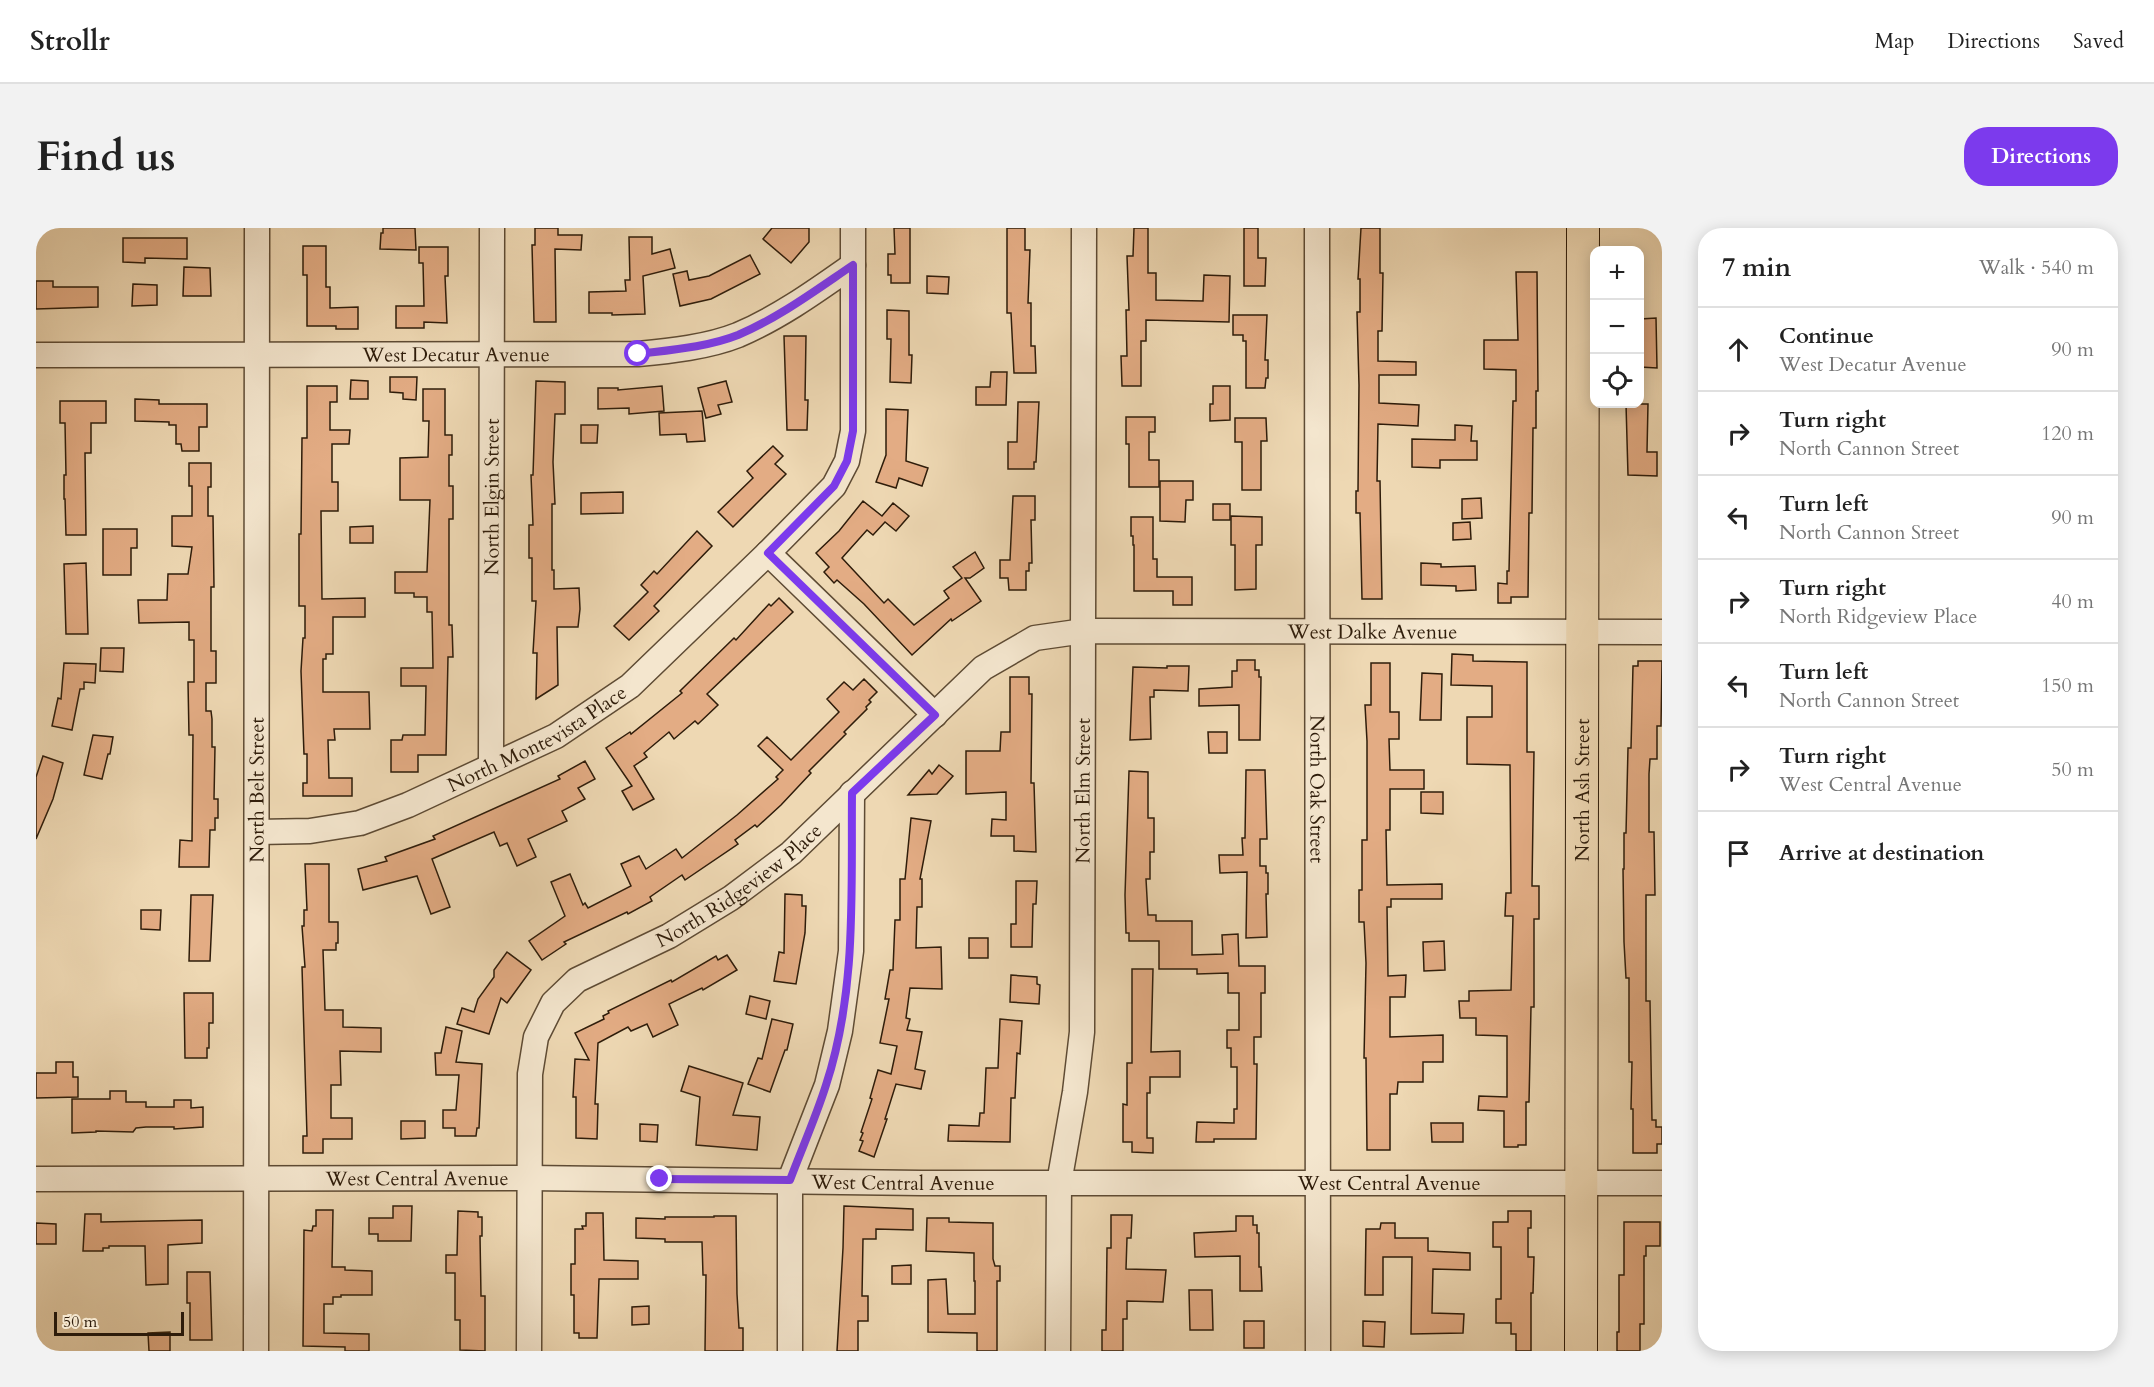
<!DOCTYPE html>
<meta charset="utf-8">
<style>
:root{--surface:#fff;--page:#f2f2f2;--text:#222;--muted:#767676;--line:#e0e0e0;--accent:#7c3aed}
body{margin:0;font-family:Cardo,serif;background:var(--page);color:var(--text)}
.controls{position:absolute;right:18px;top:18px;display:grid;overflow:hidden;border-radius:12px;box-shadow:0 3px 15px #0003}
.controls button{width:54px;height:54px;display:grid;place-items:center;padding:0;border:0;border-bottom:2px solid var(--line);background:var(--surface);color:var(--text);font:30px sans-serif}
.scale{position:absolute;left:18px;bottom:15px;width:130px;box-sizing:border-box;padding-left:6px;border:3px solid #2e1c0a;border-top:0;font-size:16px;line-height:21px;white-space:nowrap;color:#2e1c0a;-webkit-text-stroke:4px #f4e6ce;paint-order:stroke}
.stop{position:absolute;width:18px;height:18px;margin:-14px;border:4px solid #7c3aed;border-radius:50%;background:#fff}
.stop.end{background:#7c3aed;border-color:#fff;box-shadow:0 2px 6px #0008}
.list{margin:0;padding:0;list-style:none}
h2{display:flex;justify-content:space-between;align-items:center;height:78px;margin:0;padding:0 24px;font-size:26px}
h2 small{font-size:20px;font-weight:400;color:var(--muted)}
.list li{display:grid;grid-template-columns:39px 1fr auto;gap:18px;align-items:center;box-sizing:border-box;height:84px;padding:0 24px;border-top:2px solid var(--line)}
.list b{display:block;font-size:22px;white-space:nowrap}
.list p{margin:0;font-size:20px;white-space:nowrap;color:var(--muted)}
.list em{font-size:20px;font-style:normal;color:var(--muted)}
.icon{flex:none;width:33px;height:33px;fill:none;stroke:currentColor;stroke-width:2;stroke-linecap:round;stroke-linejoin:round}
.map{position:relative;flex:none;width:1626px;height:1123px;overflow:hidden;border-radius:24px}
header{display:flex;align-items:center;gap:36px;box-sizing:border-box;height:84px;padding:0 30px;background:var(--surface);border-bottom:2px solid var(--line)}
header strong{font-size:28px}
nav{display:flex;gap:33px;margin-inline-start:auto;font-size:21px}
.intro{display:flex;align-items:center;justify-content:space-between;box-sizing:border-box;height:144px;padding:0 36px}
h1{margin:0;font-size:42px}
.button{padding:15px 27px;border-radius:24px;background:var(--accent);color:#fff;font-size:21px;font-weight:700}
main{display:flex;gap:36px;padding:0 36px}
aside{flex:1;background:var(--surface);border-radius:24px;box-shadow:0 3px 15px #0003}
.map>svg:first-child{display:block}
</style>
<header>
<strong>Strollr</strong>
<nav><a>Map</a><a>Directions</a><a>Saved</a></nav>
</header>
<div class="intro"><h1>Find us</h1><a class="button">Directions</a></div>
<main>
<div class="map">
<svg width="1626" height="1123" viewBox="0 0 1626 1123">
<rect width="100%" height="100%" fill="#eed8b3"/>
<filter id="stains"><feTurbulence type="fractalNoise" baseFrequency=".00333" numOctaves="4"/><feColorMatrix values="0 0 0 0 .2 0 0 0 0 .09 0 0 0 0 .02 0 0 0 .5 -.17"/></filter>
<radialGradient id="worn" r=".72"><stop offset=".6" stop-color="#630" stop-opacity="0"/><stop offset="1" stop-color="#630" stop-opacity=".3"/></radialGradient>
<!-- building -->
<g fill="#e3ac84" stroke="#2e1c0a" stroke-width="1.5">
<path d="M347 0H379L380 22 344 21 345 5H347Z"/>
<path d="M499 0H522V7H546L545 22 519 21 520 94H498L496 17H499Z"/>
<path d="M736 0H773V14L755 35 727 11Z"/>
<path d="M858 0H874V55H855V47H852V26H859Z"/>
<path d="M971 0H989V22H994L992 75H995V118H999L1000 145H978L975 85H971Z"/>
<path d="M1098 0H1112V45H1120V72L1167 73 1168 47 1194 48 1193 94 1110 92V113H1105V158H1086L1085 128H1091L1090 82H1093L1091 28H1097Z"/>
<path d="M1208 0H1222V30H1230L1229 58H1208Z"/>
<path d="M1325 0H1344V45H1347L1346 103H1342V133L1380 134V147H1343V175L1383 177 1382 198 1342 196 1341 253H1344L1346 371H1326L1324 285H1320V263H1322L1323 157 1321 84H1324V51H1322Z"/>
<path d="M593 9H616V26L634 21 639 40 607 48 609 86 576 87V85H553V64L590 63 589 52H594Z"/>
<path d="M87 10H151V31L109 30V35L87 34Z"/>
<path d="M267 18H290V59H294V80L322 79V101H300V98H271V47H267Z"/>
<path d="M383 19H412V48H409L411 95 388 94V100H360V78H388L387 35H383Z"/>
<path d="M714 27 724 46 675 71 644 78 637 46 651 43 653 52 673 48Z"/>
<path d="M148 39 174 40 175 68H147Z"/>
<path d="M1480 44H1501L1502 163H1500V200H1497L1496 285H1493L1492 369H1475V375H1462V355L1471 356V343H1473L1477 173H1480V142L1448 141V112H1482Z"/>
<path d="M891 48 913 49 912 66 891 65Z"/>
<path d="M0 53H17V59H62V79L0 81Z"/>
<path d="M97 56 121 57V77L96 78Z"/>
<path d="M851 82 873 83V127H876L875 155 854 154 855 111H851Z"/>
<path d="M1197 87H1231L1229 132H1232V150H1230L1229 160H1210V113H1207V107H1197Z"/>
<path d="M1620 90 1621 140 1604 139V91Z"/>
<path d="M748 108H770L769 172H772L771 202H751Z"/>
<path d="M955 144H971L970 177H940V159H954Z"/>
<path d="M354 149H381L380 172 367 171V165L354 164Z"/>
<path d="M315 152 332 153V171H314Z"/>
<path d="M500 153 529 154V186H519L517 234 519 276H516V342H518V361L543 360 544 381 542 399H521L522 457 500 471 501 425H497L500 373H496V330H493V297H497L495 247H497Z"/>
<path d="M690 153 696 174 682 177 685 186 670 190 662 160Z"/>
<path d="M271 158H301V174H294V202H314L313 216H296V254H302V283H285L286 371 329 370V389H297V426H290V431H287V464H333L334 501H298L299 512H292L293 550H316V568H267V555H271V526H268L265 443 267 410H269V378H263V306H265L266 210H271Z"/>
<path d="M626 158 628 183 593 186V180L562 181V160H582V162Z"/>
<path d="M1177 158H1194V192L1174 193V176H1177Z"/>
<path d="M387 161H409V207H416V227H413V258H417V291H413V397H416L417 429H412L410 527H382V544H355V512H366L367 507H389L390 458H365V440H397L396 384H391V369H378V365H359V344H391L394 272H364V230L392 229 393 193H387Z"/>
<path d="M99 171 123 172V176H171V199H163V223H146L145 216H140V197H133V194L99 193Z"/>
<path d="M24 173H70V195H55V225H49L50 307H30L29 271H28V247H30L29 195H24Z"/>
<path d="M982 174H1003L1000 234H998V241H972V214H981Z"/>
<path d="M1590 176H1612L1611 224H1621V248L1592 247Z"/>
<path d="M850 181 872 182 870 233 892 240 886 258 863 250 860 260 840 254 850 227Z"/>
<path d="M666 183 669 213 651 214 650 206 624 207 623 185Z"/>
<path d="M1090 189H1119V204H1113V232H1123V259H1093V216H1090Z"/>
<path d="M1199 190H1230L1231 213H1225V262H1206V214H1199Z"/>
<path d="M545 197H562L561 215H545Z"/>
<path d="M1419 197 1436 198 1435 213H1441V232H1404V240L1376 239V211L1419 212Z"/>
<path d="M737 218 747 228 739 236 750 246 697 299 682 284 717 250 711 243Z"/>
<path d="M153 235H175V259H172V288H177L178 359H175V423H180V455H170V483H175L176 491V519H179L178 571H182V590H179V602H174L173 639H143L144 612 156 613 157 507H153L152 454H158V412H153V394L103 395 102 372H131L132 346H152L156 319 136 318V288H156V258H153Z"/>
<path d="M1124 253H1157V272H1150L1149 294 1124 293Z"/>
<path d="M587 264V285L545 286V265Z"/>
<path d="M977 268H999V292H995L996 335H993V343H990V362H973L972 350H964V332H974Z"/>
<path d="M1445 270 1446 290 1426 291V271Z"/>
<path d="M827 273 846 288 857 275 873 288 860 303 849 294 837 307 831 302 806 330 848 375 852 371 878 397 913 370 908 363 926 350 917 339 939 324 948 340 934 350H929L945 373 916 393 915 391 876 427 828 376 801 352 798 355 788 344 793 339 780 325 803 303Z"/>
<rect x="1177" y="276" width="17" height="16"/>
<path d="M1195 288 1226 289V317H1220V361L1199 362V317H1195Z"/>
<path d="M1095 289H1117V331H1121V349H1156V377H1137V363H1098V317H1097V308H1095Z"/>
<path d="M1434 294 1435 311 1417 312V295Z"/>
<path d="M337 298V315H314V299Z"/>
<path d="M67 301H101V320H95V347H67Z"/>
<path d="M661 303 676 318 618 378 623 383 593 412 578 398 612 364 605 357 618 343 621 346Z"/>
<path d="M50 335 52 406H30L28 336Z"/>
<path d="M1385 335 1405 336V339L1439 338 1440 362 1420 363V358L1385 357Z"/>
<path d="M743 370 757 384 671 466 682 477 662 496 659 493 638 511 633 504 608 525 611 529 598 538 618 571 597 582 586 563 596 558 570 520 594 504 595 506 646 465 644 463 698 410 700 412 733 376 735 378Z"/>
<path d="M65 420H88L87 444 64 443Z"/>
<path d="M1416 426 1437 427V433L1491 434V524H1498L1496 658H1503V691H1498V779H1495L1493 874H1490V917H1482V919H1468V883L1442 882 1443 868 1471 869V808L1440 807V790H1424L1423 773H1433V763L1475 762 1477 688H1469L1470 665H1475L1474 537 1431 536V489H1456V458L1415 457Z"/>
<path d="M1201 432H1219V442H1223V449H1225L1224 512H1203V477L1163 478V461L1196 459V443H1201Z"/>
<path d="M1602 433H1626L1625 498H1621V531H1614L1613 546V604H1618L1619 667H1610V773H1614L1616 892H1620V899H1626V916H1621V925H1597V881H1595L1596 834H1593V750H1590L1588 714 1587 641H1588V605H1590L1592 520H1595L1597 438H1602Z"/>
<path d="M28 435 60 436 59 455 48 454V461H44L36 502 16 498 22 470 25 471Z"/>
<path d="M1335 435H1354V484H1363V511H1353L1354 542H1388V561H1354V602H1350L1351 657 1406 656V671H1355V679H1351L1352 748 1370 747 1369 769H1354V809L1407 807V834H1387V854H1362L1361 866H1354V922H1331L1330 830H1328L1330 735 1328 694H1323V662H1326V612H1331V513L1329 477H1335Z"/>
<path d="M1131 438H1153L1152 463 1118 462V469H1114L1115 511 1094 512 1097 439 1131 440Z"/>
<path d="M1386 445 1406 446 1405 492H1384Z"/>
<path d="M974 449H993V466H996L995 555H998L1000 624 978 623V608H955L956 591 970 592V564L930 566V523H964L965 504H974Z"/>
<path d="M828 451 841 464 833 472 835 474 830 479 831 481 808 504 810 506 773 543 775 545 745 577 721 599 719 597 699 612 702 616 649 652 646 647 614 669 616 673 592 686 591 684 528 714 530 716 506 732 493 713 529 688 515 654 534 646 547 677 549 675 552 680 595 658 585 636 603 628 610 641 640 621 646 630 701 587 742 551 740 549 747 542 722 518 731 509 755 532 803 484 791 471 808 454 817 462Z"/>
<path d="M1172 504H1191V525H1173Z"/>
<path d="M57 507 77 509 74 526H72L66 551 48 547Z"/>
<path d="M7 528 27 535 17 571 0 611V549Z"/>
<path d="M549 533 559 551 542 560 549 571 526 583 531 593 492 611 500 629 481 638 471 615 464 618 458 604 396 631 414 679 395 686 381 648 327 662 322 641 351 633 349 629 399 611 397 608 524 551 522 548Z"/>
<path d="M903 537 917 548 901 566 872 567 893 542 896 546Z"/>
<path d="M1210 542H1229L1231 611H1224V638H1230V645H1232V666H1230L1231 709 1210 710 1211 644 1184 645 1183 627H1207L1206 610H1209Z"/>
<path d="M1093 543 1112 544V590H1118V624H1114V651H1110L1112 687H1120V693H1156V727L1187 726 1186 707 1202 706 1203 738H1229V765H1225V809H1218V836H1221L1220 911H1178V914H1160L1161 894 1198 895V881H1201V839H1195V820H1191V802H1203V765H1192V745L1161 746V741H1123V713H1093V705H1090L1089 667Z"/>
<path d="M1385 564H1407V586L1385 585Z"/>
<path d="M875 590 895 593 884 651H886V679H881L880 720 905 719 906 761 874 760 870 790 874 791 871 802 886 804 879 841 889 843 885 861 860 856 849 891H851L838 929 823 923 827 913 824 912 827 905 825 904 836 871 834 870 842 842 855 846 861 818 844 815 853 771H849L854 742H857L859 692H864V651H869Z"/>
<path d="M269 636H293V694H302V715H300V722H287L289 782H307V799L345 800V824L304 823 305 857H295V890H316V911H287V925H267V908H271L266 739H269L266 698H268V682H271Z"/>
<path d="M980 653H1001L1000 676H997L996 719H975V696H980Z"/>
<path d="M749 666 766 667V678H770L769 705 760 756 738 753 743 724 748 725Z"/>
<path d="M155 667H177L174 733H153Z"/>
<path d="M105 682H125L124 702 105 701Z"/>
<rect x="933" y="710" width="19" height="20"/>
<path d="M1408 713 1409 742 1388 743 1387 714Z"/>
<path d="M471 724 495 742 471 775 465 770 453 806 421 796 426 780 438 784 442 771 458 749V742Z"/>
<path d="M691 727 701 742 667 762 666 760 633 776 642 797 617 809 611 796 595 803 592 799 562 815 559 876H562L561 911 540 910V869H537L539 831 553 832 539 805 568 791 567 788 573 785 572 783 635 752 636 754 680 728 682 732Z"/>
<path d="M1096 741H1117L1115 824 1144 823V849H1114V865H1111V910H1117V925L1096 924V914H1087V876L1091 877V835H1096Z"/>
<path d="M975 747 1001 749V756L1004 757 1003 776 974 774Z"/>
<path d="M148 765H177V795H173V820H171V830H149Z"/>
<path d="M714 768 734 773 730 791 710 786Z"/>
<path d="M736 791 757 796 751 822H749L734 864 712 856 722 830 726 831Z"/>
<path d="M964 791 986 793 984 826 981 825 979 870H975L974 914 912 913 913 897 943 898 944 885H948L950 840H962Z"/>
<path d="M410 799 426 803 420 834 446 836 443 900H441L440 908H419V900H407V882H420L423 847H400L399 825H405Z"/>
<path d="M20 834H37V849H42V869L0 870V845H20Z"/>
<path d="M653 838 707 855 697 887 724 889 721 922 660 917 664 869 645 863Z"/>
<path d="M74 863H90V874H110V879H138V872H155V880L167 879V899L138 901V899H110L100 900 97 904 60 903V904L36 905V871H74Z"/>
<path d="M365 893H389V910L365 911Z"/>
<path d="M1395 895H1427V914H1396Z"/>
<path d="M604 896 622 897 621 914 604 913Z"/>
<path d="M357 978H376L375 1013H342V1006H333V990H357Z"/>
<path d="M808 978 877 981V1002L840 1001V1011H827L826 1068H832V1093H822V1123H801L807 1020Z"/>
<path d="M280 982H297L296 1039H309V1042L336 1043V1067H305V1069H297V1076H288V1105L333 1106V1123H309V1119L267 1118 268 1002 276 1003 277 998H280Z"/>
<path d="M422 983 442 984V989H446V1008H444L445 1068H449V1123L424 1122V1092H419V1045H410V1027H421Z"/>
<path d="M1472 983H1495V1000H1492V1029H1498L1497 1065H1495V1123H1480V1106H1475V1095H1460V1071H1465V1019H1457V994H1472Z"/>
<path d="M550 985H567L568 1032 602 1033V1051H563L561 1110H543V1105H538V1067H535V1036H539V1001H547L546 998H550Z"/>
<path d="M49 986H65V994L166 992V1015L132 1017V1056L110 1057 109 1018H73V1020H67V1023H47Z"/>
<path d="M1075 987H1096L1095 1010H1091L1090 1041 1130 1042 1127 1074 1091 1073V1091H1087V1123H1066V1102H1070L1071 1020H1075Z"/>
<path d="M678 988H700L701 1066 703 1100H707V1123H669L670 1047H667L666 1014H629V1011L600 1010V990L629 991V989H678Z"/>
<path d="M1200 988H1217V997H1221V1005H1223V1039H1225L1226 1063H1204V1028L1159 1029 1158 1005 1200 1003Z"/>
<path d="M891 990H913V994L957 995V1031L959 1038H964V1053H961V1123H941V1105L892 1104V1052L910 1051 912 1086H939V1053H938V1025L890 1023Z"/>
<path d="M1588 994H1624V1018H1610V1028H1608V1096H1604V1123H1581V1104H1583V1047H1588Z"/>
<path d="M0 995 20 996V1016H0Z"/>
<path d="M1345 995H1359V1010H1392V1023L1434 1025V1042L1397 1041 1396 1085 1428 1086 1427 1105 1375 1106 1376 1029H1347V1067H1329L1330 1001H1344Z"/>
<path d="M875 1037V1056H856V1038Z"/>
<path d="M151 1044H174L176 1112H154V1075H151Z"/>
<path d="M1153 1062H1176L1177 1102H1154Z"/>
<path d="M613 1078V1096L596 1097V1079Z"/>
<rect x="1208" y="1093" width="20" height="27"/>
<path d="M1327 1093 1349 1094 1348 1119 1327 1118Z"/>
<path d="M134 1104V1123H113L112 1105Z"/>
</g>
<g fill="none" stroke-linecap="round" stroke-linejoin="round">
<!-- minor casing -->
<g stroke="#5e4b34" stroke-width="27">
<g id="minor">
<path d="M817 0V203L811 233 798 258 732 325 899 487"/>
<path id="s1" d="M1281 0 1282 1123"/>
<path id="s2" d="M0 127 602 126C634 123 672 119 702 107 744 89 780 63 817 37"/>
<path id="s3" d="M455 537 456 0"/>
<path id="s4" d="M221 604 274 603 324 595 372 577 520 508 594 458 732 325"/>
<path id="s5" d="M0 951 493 950 885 955H1626"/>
<path id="s6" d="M220 1123 221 0"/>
<path id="s7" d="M493 1123 494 846 500 809 517 775 541 752 633 708 695 670 755 625 947 440 999 410 1048 403 1626 404"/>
<path d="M754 1123V952L791 857 804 803 815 723 816 565"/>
<path id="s8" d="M1022 1123 1023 955 1039 864 1046 804 1048 0"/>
</g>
</g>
<!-- major casing -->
<g stroke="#2e1c0a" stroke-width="34">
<g id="major">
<path id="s9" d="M1545 1123 1547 0"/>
</g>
</g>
<!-- minor -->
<use href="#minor" stroke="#f4e6ce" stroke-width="24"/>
<!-- major -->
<use href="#major" stroke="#eed8b3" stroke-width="32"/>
</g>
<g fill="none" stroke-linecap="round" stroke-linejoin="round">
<!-- route -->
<path stroke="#7c3aed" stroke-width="8" d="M602 126C634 122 672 119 702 107 744 89 780 62 817 37V203L811 233 798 258 732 325 899 487 816 565C815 663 821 763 790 857 780 889 766 920 754 952L624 951"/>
</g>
<g text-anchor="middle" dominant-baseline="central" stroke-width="4.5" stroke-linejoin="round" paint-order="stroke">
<!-- street labels -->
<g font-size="20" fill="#2e1c0a" stroke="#f4e6ce">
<text stroke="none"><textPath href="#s2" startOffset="420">West Decatur Avenue</textPath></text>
<text stroke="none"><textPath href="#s3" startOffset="268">North Elgin Street</textPath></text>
<text stroke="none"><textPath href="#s7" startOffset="1300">West Dalke Avenue</textPath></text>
<text stroke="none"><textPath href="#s4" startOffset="300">North Montevista Place</textPath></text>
<text stroke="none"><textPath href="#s6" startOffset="561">North Belt Street</textPath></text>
<text stroke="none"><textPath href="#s1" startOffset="561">North Oak Street</textPath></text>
<text stroke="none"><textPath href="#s9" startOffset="561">North Ash Street</textPath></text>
<text stroke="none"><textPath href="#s8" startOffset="562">North Elm Street</textPath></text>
<text stroke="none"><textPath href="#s7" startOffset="574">North Ridgeview Place</textPath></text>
<text stroke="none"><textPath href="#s5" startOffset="381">West Central Avenue</textPath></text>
<text stroke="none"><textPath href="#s5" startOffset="867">West Central Avenue</textPath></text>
<text stroke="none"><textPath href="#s5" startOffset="1353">West Central Avenue</textPath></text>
</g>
</g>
<rect width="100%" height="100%" filter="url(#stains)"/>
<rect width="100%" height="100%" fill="url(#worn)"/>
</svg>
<div class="controls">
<button>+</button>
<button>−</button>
<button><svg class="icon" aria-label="locate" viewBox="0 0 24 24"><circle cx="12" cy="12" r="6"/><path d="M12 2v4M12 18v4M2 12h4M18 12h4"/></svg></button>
</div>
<div class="scale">50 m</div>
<div class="stop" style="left:602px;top:126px"></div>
<div class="stop end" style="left:624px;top:951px"></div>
</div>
<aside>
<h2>7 min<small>Walk · 540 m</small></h2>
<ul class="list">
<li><svg class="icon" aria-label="ahead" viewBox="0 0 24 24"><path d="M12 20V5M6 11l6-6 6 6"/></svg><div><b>Continue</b><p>West Decatur Avenue</p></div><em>90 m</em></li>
<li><svg class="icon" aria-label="right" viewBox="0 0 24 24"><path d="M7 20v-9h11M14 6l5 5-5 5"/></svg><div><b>Turn right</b><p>North Cannon Street</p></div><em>120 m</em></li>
<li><svg class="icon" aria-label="left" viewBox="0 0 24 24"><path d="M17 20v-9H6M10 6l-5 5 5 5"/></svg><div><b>Turn left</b><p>North Cannon Street</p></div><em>90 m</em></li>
<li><svg class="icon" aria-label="right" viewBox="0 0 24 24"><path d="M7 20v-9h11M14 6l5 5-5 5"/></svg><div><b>Turn right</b><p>North Ridgeview Place</p></div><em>40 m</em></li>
<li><svg class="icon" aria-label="left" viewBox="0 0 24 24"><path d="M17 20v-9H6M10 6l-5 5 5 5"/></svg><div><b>Turn left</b><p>North Cannon Street</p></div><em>150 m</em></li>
<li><svg class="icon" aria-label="right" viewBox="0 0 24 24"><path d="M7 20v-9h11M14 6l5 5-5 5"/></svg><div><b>Turn right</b><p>West Central Avenue</p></div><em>50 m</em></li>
<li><svg class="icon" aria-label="arrive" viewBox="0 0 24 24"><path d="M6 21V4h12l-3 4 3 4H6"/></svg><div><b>Arrive at destination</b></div></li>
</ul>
</aside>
</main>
